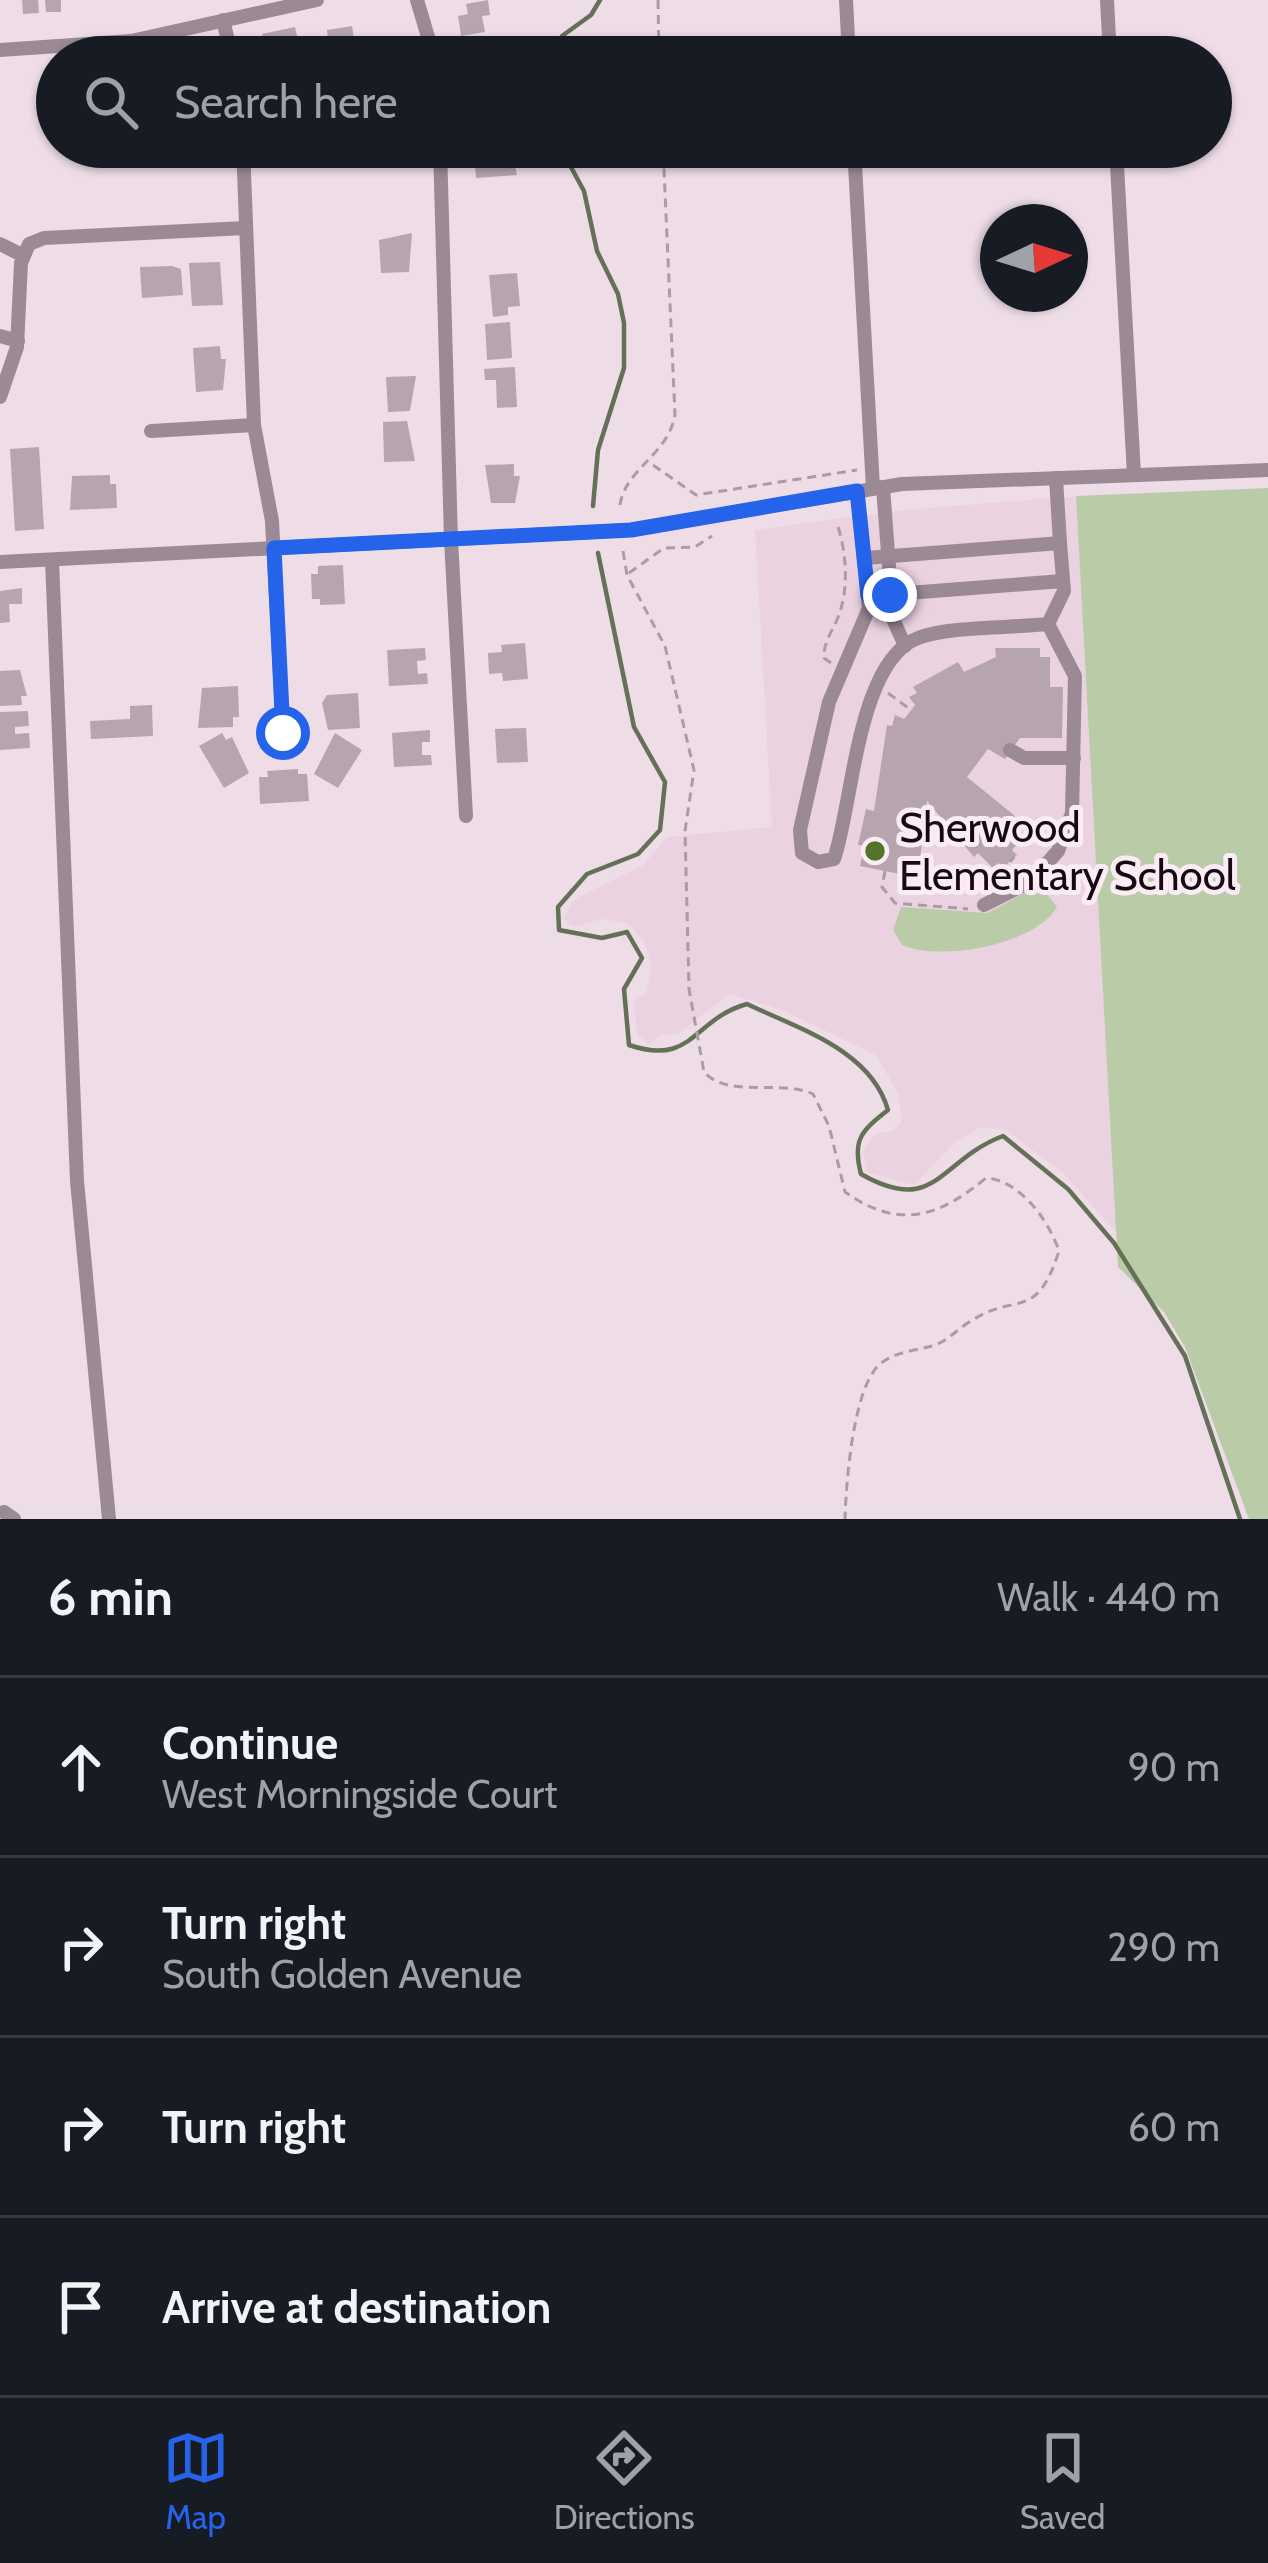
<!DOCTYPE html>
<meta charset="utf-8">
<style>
:root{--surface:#171b24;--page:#242831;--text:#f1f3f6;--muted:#9ea1a6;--line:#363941;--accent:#2563eb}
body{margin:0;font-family:Cabin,sans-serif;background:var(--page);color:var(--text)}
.compass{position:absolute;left:980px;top:204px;width:108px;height:108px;border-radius:50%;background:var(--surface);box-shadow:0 3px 9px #0004;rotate:86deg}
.stop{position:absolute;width:36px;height:36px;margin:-27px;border:9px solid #2563eb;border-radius:50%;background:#fff}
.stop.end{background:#2563eb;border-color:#fff;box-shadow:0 3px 12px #0008}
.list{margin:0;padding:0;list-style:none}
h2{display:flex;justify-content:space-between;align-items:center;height:156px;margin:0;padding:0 48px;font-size:51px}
h2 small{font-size:39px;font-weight:400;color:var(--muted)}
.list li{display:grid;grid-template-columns:78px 1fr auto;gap:36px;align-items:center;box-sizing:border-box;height:180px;padding:0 48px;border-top:3px solid var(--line)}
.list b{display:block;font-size:45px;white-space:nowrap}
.list p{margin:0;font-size:39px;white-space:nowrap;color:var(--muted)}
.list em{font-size:39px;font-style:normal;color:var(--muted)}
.icon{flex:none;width:66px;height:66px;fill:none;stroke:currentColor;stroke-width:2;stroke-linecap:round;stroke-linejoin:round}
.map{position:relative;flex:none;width:1268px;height:1519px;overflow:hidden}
.search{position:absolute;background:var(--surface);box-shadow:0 3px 9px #0004;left:36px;right:36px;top:36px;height:132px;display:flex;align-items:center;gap:30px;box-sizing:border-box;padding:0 42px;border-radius:66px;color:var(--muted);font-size:45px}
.sheet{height:876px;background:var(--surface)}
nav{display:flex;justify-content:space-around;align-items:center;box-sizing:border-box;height:168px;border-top:3px solid var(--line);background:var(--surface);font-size:33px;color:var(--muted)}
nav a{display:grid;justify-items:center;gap:6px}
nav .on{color:var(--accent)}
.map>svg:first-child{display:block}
</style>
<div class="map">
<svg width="1268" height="1519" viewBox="0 0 1268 1519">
<rect width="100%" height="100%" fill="#eedde7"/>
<!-- built -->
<path fill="#ebd2e1" d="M1076 496 1117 1233 1063 1173 1006 1130 981 1127 955 1142 914 1185 868 1173 863 1152 875 1134 892 1131 902 1121 898 1094 877 1056 785 1011 729 994 678 1034 659 1035 649 1045 637 1034 634 1001 646 993 652 968 644 941 627 923 602 919 573 927 564 919 573 900 643 865 667 837 772 827 755 530 894 511Z"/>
<!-- green -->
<g fill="#b9cca7">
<path d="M1268 488V1519H1249L1185 1347 1164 1312 1118 1267 1076 496Z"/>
<path d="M1039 884 1057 907C1035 945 940 962 902 945L893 930 901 907 988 913Z"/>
</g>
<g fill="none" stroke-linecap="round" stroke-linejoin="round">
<!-- stream -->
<g stroke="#657059" stroke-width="4.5">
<path d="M567 57 562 36 591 15 600 0"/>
<path d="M560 147 584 191 597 251 618 294 624 323V368L598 450 593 506"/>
<path d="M598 553 634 727 665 782 660 830 638 854 587 874 558 907 559 930 602 938 627 932 642 958 624 989 629 1045C693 1067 693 1019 747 1004 799 1029 871 1050 888 1110 861 1131 852 1140 861 1174 936 1217 939 1160 1003 1136L1068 1189 1114 1243 1185 1356 1240 1519"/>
</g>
</g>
<!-- building -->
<g fill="#b6a5af">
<path d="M22 0H38L39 13 23 14Z"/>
<path d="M45 0H61V12H46Z"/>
<path d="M488 0 490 15 482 16 485 32 461 36 458 16 468 14 466 4Z"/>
<path d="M352 26 356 51 319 57 317 41 328 39 327 30Z"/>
<path d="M295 27 300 51 267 57 262 34Z"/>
<path d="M497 38 499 57H471L473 40Z"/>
<path d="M57 79V108L44 109 42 80Z"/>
<path d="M478 147H511L517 175 476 178 475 166H485Z"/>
<path d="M412 233 409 272 381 273 379 240Z"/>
<path d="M220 262 223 305 192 306 189 263Z"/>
<path d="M172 266 181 269 183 295 142 298 140 267Z"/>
<path d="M517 273 520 306 508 307V315L493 317 489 275Z"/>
<path d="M510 322 512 358 487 360 485 324Z"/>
<path d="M220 346 221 359H226L223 390 196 392 193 348Z"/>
<path d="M515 367 517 407 497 408 496 380H485L484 369Z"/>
<path d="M416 376 410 411 388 412 386 377Z"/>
<path d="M407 421 415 461 384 462 383 422Z"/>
<path d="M39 447 44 529 15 531 10 449Z"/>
<path d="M514 464V476H520L515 503H491L485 465Z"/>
<path d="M110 475V484H116L117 508 70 510 72 476Z"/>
<path d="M343 565 345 604 320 605V599H312L311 574H318V566Z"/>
<path d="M22 588V604H9L10 622 0 623V591Z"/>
<path d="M525 643 528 679 503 681 502 673 489 674 488 653 502 652 501 645Z"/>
<path d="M425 648 426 660 417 661 418 674 427 673 428 684 389 686 387 650Z"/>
<path d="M995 648H1040V657H1050V687H1063L1062 738H1020L1005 759 988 749 967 777 1015 816 1010 821 1025 836 1012 850 1017 855 1003 868 998 863 993 868 978 853 974 857 927 801 920 859 914 858 910 876 860 866 864 846 858 845 866 809 874 811 887 725 892 726 895 715 904 719 915 705 909 697 917 693 913 687 958 662 964 672 996 657Z"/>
<path d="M20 670 27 696H21L22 705 0 706V671Z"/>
<path d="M238 686 239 717H233V727L198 728 202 688Z"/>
<path d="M358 693 360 728 328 730 322 703 327 695Z"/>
<path d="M152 705 153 736 91 739 90 721 130 719V706Z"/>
<path d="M28 711 29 726 15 727V734L29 733 30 748 0 750V712Z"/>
<path d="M526 728 528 762 497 763 495 729Z"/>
<path d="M430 730V742H422V755H431L432 765 394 767 392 733Z"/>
<path d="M222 733 226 740 232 737 249 773 224 788 199 746Z"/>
<path d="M335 733 362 750 338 788 314 774Z"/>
<path d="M298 769V774H307L309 801 260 804 259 777H268L267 771Z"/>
</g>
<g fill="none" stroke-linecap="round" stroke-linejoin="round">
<!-- path -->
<g stroke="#aa9ca4" stroke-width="3" stroke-dasharray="9 6" stroke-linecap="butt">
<path d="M658 0 659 57"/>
<path d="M653 465 696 495 857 470"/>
<path d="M620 505C625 469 668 455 675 415L663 147"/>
<path d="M623 551 627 575 665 646 694 770 685 831 689 989 704 1072C728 1099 781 1079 813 1094L829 1126 845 1192C900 1231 940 1216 986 1178 1020 1180 1049 1221 1059 1251 1036 1323 1017 1291 971 1321 957 1329 947 1342 932 1346 914 1351 893 1352 879 1365 853 1389 846 1483 845 1519"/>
<path d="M629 573 664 548 695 547 712 536"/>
<path d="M831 663 824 658C823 641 835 628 840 612 849 583 846 552 837 523"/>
<path d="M888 693 911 710"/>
<path d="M885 871 882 887 895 903 968 909"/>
<path d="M991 885 1014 857"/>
</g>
<!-- minor -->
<g stroke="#9b8a95" stroke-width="14">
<path d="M417 0 434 57"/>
<path d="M846 0 849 57"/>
<path d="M1107 0 1110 57"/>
<path d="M223 20 232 57"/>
<path d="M0 50 131 41 317 0"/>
<path d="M243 147 254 425 272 521 283 733"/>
<path d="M440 147 451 540 466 816"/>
<path d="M854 147 873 488"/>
<path d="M1116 147 1134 475"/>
<path d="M0 244 22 255"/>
<path d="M0 336 18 341"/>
<path d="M0 397 17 347 21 263 29 244 44 238 245 228"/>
<path d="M151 431 254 425"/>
<path d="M1056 478 1060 543"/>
<path d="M883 487 893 619 905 646"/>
<path d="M857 491 869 608 829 702 800 830 802 853 818 862 834 859C853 804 857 661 918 638 950 626 1012 628 1048 624L1064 591 1060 543 866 558"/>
<path d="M52 560 77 1181 109 1519"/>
<path d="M0 562 631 530 902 484 1268 470"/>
<path d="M869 596 1063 581"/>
<path d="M1010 750 1024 758H1074"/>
<path d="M984 905 1031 881 1058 851 1072 813 1075 676 1048 624"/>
<path d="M4 1512 14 1519"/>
</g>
</g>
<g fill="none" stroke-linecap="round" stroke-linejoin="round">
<!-- route -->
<path stroke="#2563eb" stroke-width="15" d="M283 733 274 548 631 530 857 491 868 596 890 595"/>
</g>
<!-- markers -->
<circle fill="#53742a" stroke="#fceaf5" stroke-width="4.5" cx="875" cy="851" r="12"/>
<g text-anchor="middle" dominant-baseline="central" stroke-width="10" stroke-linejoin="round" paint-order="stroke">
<!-- poi labels -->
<g font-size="42" fill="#120c10" stroke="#fceaf5" text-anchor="start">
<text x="899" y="827">Sherwood<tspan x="899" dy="48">Elementary School</tspan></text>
</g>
</g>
</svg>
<svg class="compass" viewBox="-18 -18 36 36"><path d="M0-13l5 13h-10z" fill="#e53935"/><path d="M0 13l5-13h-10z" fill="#9ea1a6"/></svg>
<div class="stop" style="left:283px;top:733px"></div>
<div class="stop end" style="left:890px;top:595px"></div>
<div class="search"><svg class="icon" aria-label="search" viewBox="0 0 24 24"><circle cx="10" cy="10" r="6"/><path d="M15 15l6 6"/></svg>Search here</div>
</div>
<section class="sheet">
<h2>6 min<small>Walk · 440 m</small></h2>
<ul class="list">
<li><svg class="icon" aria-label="ahead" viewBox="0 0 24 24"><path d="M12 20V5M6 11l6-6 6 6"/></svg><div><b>Continue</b><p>West Morningside Court</p></div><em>90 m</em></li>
<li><svg class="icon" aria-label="right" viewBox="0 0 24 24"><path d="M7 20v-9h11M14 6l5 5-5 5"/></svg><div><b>Turn right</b><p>South Golden Avenue</p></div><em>290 m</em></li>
<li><svg class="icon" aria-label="right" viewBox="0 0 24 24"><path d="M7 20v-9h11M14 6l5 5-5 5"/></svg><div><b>Turn right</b></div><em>60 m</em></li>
<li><svg class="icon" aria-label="arrive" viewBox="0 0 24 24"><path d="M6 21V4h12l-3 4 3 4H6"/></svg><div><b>Arrive at destination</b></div></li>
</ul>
</section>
<nav>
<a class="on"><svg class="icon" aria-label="map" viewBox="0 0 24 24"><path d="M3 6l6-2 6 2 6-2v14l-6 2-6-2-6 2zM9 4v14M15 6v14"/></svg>Map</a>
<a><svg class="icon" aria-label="directions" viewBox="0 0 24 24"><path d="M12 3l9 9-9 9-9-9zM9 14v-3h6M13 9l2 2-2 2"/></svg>Directions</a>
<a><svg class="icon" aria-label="saved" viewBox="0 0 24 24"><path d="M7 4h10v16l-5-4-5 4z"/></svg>Saved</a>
</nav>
